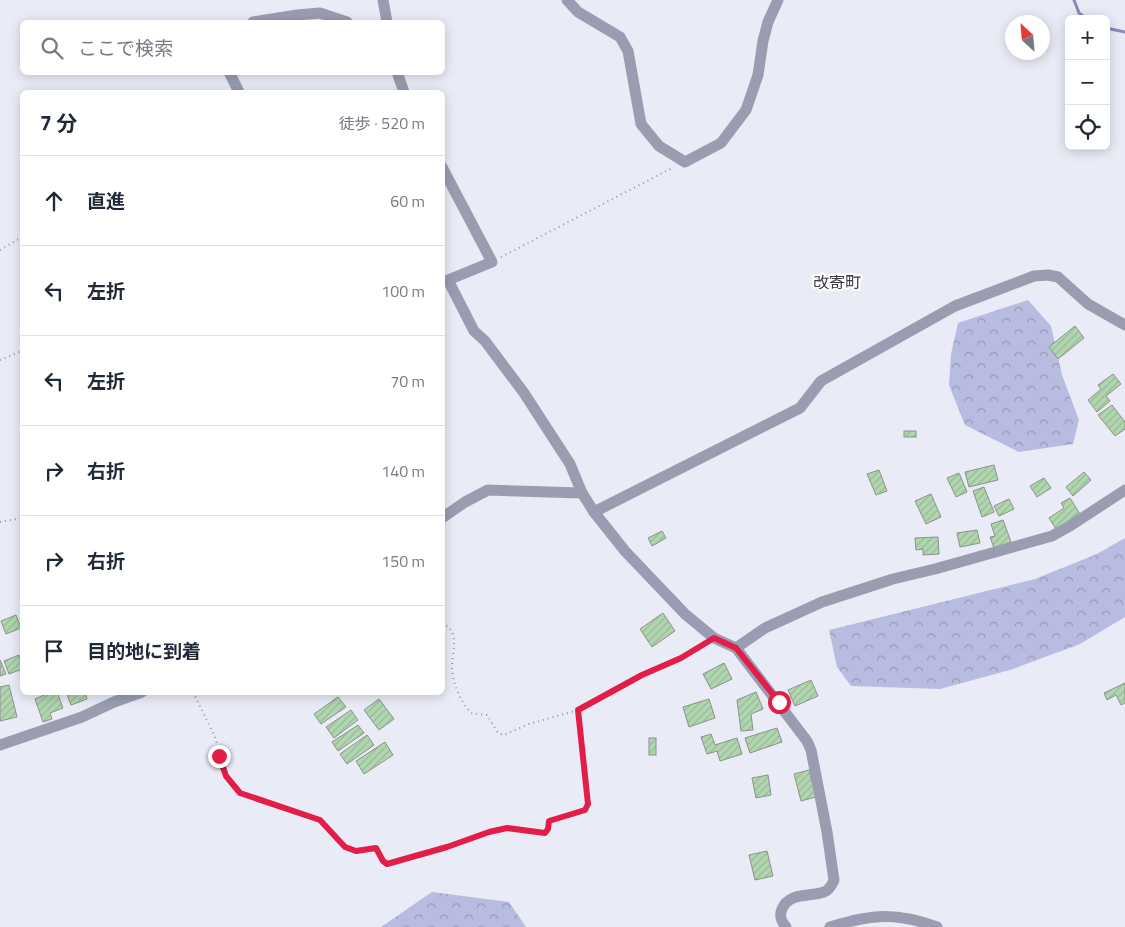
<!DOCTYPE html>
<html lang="ja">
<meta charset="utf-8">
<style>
:root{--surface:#fff;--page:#f2f2f3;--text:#1f2937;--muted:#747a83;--line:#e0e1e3}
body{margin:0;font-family:"Titillium Web","Noto Sans JP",sans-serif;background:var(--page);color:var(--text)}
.controls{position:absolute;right:15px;top:15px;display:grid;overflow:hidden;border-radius:8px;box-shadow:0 2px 12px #0003}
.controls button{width:45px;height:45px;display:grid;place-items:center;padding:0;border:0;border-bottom:1px solid var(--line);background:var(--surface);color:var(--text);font:25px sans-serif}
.compass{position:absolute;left:1005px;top:15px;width:45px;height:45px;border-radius:50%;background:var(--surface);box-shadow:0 2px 12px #0003;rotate:334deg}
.stop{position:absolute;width:15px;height:15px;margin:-11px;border:4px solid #e11d48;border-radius:50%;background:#fff}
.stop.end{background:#e11d48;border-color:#fff;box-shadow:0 1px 5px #0008}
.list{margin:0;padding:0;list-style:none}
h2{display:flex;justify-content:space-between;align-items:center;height:65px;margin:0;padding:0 20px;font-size:21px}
h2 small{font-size:16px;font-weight:400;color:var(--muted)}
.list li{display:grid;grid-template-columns:32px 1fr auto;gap:15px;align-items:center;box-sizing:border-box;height:90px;padding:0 20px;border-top:1px solid var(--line)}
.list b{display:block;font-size:19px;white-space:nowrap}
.list em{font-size:16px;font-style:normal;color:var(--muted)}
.icon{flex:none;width:28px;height:28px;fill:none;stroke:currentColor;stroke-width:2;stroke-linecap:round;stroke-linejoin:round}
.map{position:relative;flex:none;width:1125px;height:927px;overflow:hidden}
.search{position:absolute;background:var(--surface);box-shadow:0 2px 12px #0003;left:20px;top:20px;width:425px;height:55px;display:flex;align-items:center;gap:12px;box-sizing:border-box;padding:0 18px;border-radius:8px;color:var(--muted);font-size:19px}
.panel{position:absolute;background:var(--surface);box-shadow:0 2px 12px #0003;left:20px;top:90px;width:425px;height:605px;border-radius:8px}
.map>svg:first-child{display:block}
</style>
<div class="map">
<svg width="1125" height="927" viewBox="0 0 1125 927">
<defs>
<pattern id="forest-crowns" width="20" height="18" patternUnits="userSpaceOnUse" patternTransform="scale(1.25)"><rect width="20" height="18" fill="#b8bce0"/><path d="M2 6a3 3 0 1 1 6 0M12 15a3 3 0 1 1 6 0" fill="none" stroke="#979ab7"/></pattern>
<pattern id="building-hatch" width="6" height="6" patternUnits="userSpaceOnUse" patternTransform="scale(1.25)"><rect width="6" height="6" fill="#b0d6af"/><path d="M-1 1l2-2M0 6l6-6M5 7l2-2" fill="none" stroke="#98b897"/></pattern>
</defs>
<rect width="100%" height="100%" fill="#e9ebf6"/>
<!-- forest -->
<g fill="url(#forest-crowns)">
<path d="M1028 300 1051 326 1062 375 1079 420 1073 444 1019 452 965 425 949 385 951 354 958 323Z"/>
<path d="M1125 538V617L1080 644 1010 670 940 689 851 686 837 667 829 630 1035 579 1097 554Z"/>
<path d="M432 892 509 902 526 927H381Z"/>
</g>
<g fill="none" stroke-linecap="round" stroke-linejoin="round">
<!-- stream -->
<g stroke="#878cb8" stroke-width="3">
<path d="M1074 0 1079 13 1087 19"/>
<path d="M1106 28 1125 32"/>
</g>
</g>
<!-- building -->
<g fill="url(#building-hatch)" stroke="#8b928b">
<path d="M1075 326 1084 338 1058 359 1049 347Z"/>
<path d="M1113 374 1121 384 1106 396 1110 401 1097 412 1088 400 1101 389 1098 385Z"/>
<path d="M1112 405 1125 422V429L1115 436 1098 415Z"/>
<rect x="904" y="431" width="12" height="6"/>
<path d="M994 465 998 480 969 487 965 472Z"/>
<path d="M879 470 887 491 876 495 867 474Z"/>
<path d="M1084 472 1091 480 1073 496 1066 487Z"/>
<path d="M959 473 967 492 956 497 947 478Z"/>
<path d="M1044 478 1051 488 1037 497 1030 486Z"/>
<path d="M984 487 994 512 982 517 973 491Z"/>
<path d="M931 494 941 517 926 524 915 501Z"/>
<path d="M1070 498 1080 514 1056 529 1049 518 1064 508 1061 503Z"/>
<path d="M1009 499 1014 509 999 516 994 506Z"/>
<path d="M1003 520 1011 542 994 548 990 537 995 536 991 524Z"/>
<path d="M977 530 980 543 960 547 957 533Z"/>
<path d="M662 531 666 538 652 546 648 538Z"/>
<path d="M938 537 939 554 923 555V549L916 550 915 538Z"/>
<path d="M663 613 675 631 652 647 640 629Z"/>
<path d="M16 615 21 628 6 634 1 621Z"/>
<path d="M19 655 22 669 9 674 4 661Z"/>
<path d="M0 660 6 674 0 676Z"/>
<path d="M724 663 732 679 711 689 703 674Z"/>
<path d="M811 680 818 696 795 706 788 690Z"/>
<path d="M1125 683V703L1121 705 1116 695 1107 700 1104 693Z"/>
<path d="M9 685 17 717 0 721V687Z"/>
<path d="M51 692H57L63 708 50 713 52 719 43 722 35 699Z"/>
<path d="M66 692H85L87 699 71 705Z"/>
<path d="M756 692 763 709 751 714 753 730 741 731 737 700Z"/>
<path d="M338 697 346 707 321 724 314 714Z"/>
<path d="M379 699 394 719 379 730 364 710Z"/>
<path d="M709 699 715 718 689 727 683 707Z"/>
<path d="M351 710 358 720 334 738 326 727Z"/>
<path d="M358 725 364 733 338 751 332 742Z"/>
<path d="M777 728 782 742 750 753 745 738Z"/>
<path d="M711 734 715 745 737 738 742 754 720 761 717 751 707 754 701 737Z"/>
<path d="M367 735 374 745 347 764 340 754Z"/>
<rect x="649" y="738" width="7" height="17"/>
<path d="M385 742 393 755 364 774 356 761Z"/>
<path d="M809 770 816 797 801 801 794 774Z"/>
<path d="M768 775 771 795 756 798 752 778Z"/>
<path d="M767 851 773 876 755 880 749 855Z"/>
</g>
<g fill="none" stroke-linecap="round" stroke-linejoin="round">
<!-- path -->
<g stroke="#96979f" stroke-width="2" stroke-dasharray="1 4" stroke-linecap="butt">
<path d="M0 250 22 237"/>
<path d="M501 257 674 167"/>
<path d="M0 360 22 351"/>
<path d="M0 522 22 518"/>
<path d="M442 623C462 632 451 653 452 670 454 686 460 701 471 713L487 715 498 733 504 735 529 724 578 710 642 675 681 658 704 644"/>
<path d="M193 692 215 737 226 776 240 793 320 820 345 847 356 851 376 848 383 861 387 865 447 847 489 831 507 828 545 833 548 829 549 821 585 811 588 804 578 710"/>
</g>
<!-- minor -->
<g stroke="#9a9db2" stroke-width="11">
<path d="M383 0 387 22"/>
<path d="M567 0 578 12 620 37 628 51 641 124 659 146 685 162 721 143 746 110 758 75 763 41 768 22 778 0"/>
<path d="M253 22 297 15 320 13 347 22"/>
<path d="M229 72 239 92"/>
<path d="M397 72 404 92"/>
<path d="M442 167 492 262 448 280 474 331 485 341 524 393 570 464 582 493 594 512 625 551 685 614 714 638 736 648 807 741 811 750 827 832 834 880C832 885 829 890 824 892 810 897 789 892 782 909 779 916 781 921 786 927"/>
<path d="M594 512 800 408 821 381 955 306 1034 276 1048 275 1058 277 1088 304 1125 325"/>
<path d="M442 518 465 502 488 490 582 493"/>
<path d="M736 648 765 628 822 602 893 579 935 569 1052 536 1070 526 1125 490"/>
<path d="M0 745 82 717 114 702 142 692"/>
<path d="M830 927C872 914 896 912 937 927"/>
</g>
</g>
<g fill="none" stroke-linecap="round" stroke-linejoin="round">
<!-- route -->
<path stroke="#e11d48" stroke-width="6" d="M219 756 226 776 240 793 320 820 345 847 356 851 376 848 383 861 387 864 447 847 489 832 507 828 545 833 548 829 549 821 585 810 588 804 578 710 642 675 681 658 714 638 736 648 779 702"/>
</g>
<g text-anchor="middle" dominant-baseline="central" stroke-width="4.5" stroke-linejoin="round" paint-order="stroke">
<!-- quarter labels -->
<g font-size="16" fill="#393a42" stroke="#fff">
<text x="837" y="282">改寄町</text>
</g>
</g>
</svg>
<div class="controls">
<button>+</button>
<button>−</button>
<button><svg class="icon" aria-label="locate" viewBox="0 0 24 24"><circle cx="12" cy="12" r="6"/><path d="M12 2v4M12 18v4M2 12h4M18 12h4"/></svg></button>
</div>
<svg class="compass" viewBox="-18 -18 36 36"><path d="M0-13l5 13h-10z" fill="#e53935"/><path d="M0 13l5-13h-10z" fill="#747a83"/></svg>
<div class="stop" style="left:779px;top:702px"></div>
<div class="stop end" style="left:219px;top:756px"></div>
<div class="search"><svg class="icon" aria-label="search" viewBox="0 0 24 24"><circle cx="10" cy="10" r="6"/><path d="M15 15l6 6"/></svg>ここで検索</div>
<section class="panel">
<h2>7 分<small>徒歩 · 520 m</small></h2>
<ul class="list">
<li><svg class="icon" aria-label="ahead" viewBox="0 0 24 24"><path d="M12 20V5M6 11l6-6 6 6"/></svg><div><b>直進</b></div><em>60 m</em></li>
<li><svg class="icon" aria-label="left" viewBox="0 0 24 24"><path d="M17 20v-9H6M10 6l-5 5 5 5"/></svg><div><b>左折</b></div><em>100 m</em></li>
<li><svg class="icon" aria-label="left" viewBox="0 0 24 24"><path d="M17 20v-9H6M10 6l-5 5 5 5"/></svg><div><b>左折</b></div><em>70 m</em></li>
<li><svg class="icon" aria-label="right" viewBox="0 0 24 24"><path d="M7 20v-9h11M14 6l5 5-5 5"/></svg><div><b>右折</b></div><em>140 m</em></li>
<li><svg class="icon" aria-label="right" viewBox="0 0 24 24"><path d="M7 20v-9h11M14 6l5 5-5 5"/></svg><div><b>右折</b></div><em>150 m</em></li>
<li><svg class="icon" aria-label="arrive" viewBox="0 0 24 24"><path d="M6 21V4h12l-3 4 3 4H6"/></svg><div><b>目的地に到着</b></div></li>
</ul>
</section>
</div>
